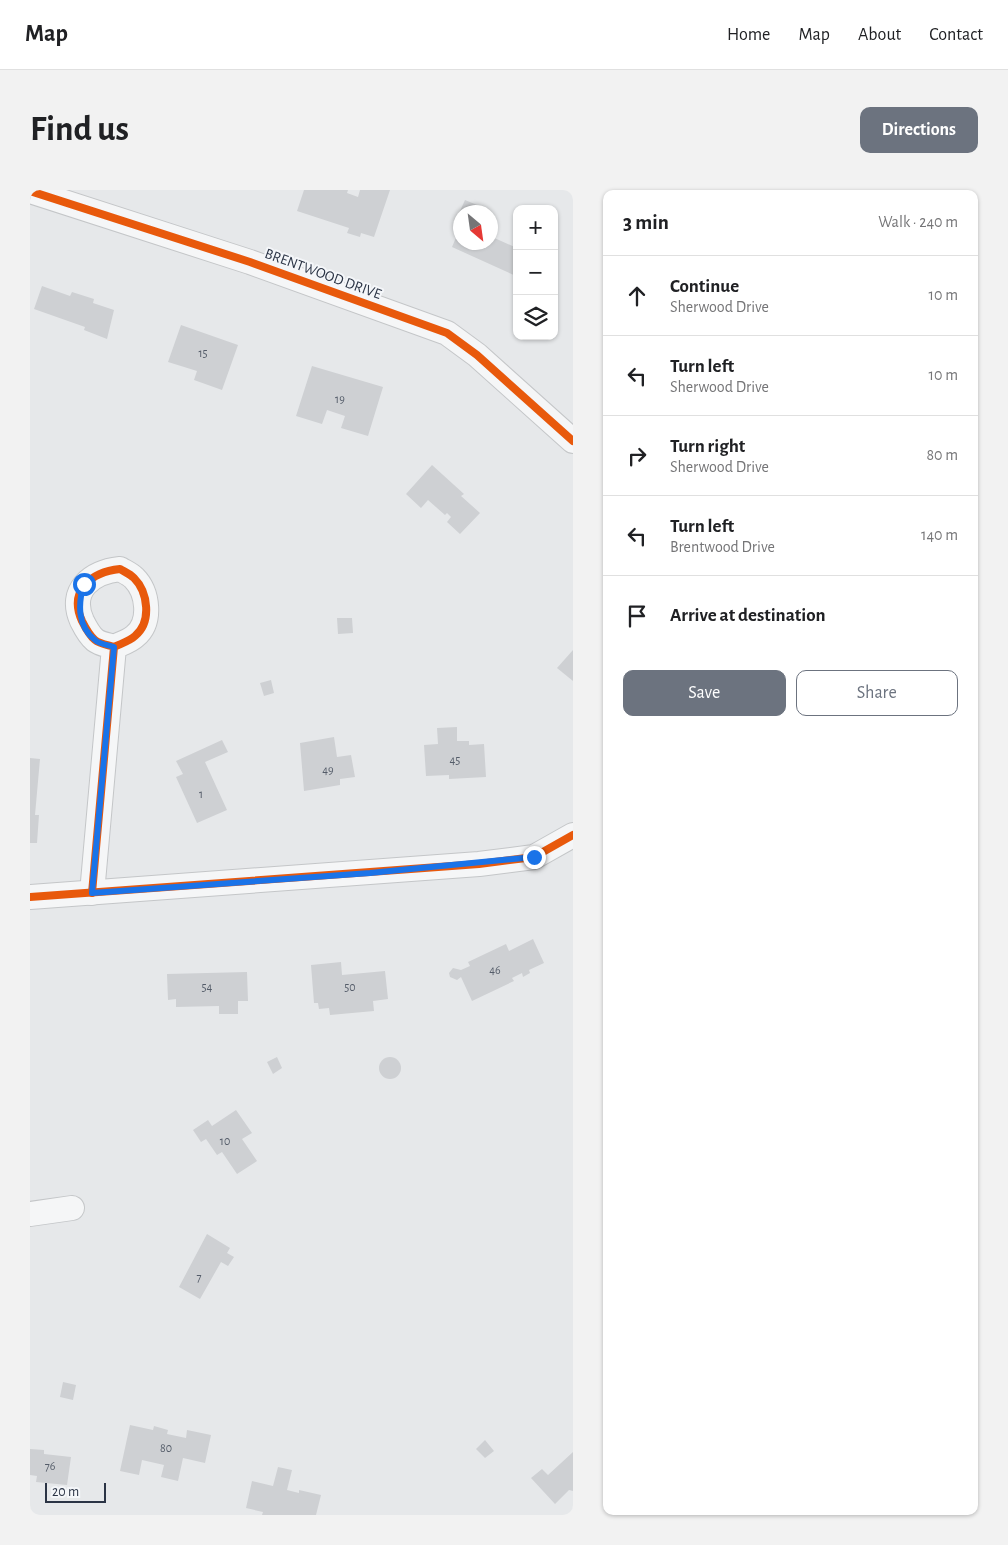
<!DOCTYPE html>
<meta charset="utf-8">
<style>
:root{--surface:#fff;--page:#f2f2f2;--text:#202124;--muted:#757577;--line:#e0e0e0;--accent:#6c737f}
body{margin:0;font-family:"Alegreya Sans",sans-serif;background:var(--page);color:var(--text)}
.controls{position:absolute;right:15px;top:15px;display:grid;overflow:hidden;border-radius:10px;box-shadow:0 1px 4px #0004}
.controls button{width:45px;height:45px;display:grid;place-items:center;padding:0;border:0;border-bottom:1px solid var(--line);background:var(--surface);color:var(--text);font:25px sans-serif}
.compass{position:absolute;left:423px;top:15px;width:45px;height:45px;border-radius:50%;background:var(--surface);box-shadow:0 1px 4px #0004;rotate:151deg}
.scale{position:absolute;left:15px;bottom:12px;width:61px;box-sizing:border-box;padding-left:5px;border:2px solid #2b3445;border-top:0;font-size:14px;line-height:18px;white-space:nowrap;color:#2b3445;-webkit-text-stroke:4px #f4f6f9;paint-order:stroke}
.stop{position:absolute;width:15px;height:15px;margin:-11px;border:4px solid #1a73e8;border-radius:50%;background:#fff}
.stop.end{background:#1a73e8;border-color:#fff;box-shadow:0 1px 5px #0008}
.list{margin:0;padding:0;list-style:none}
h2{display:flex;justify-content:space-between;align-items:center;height:65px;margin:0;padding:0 20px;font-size:21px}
h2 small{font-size:16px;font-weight:400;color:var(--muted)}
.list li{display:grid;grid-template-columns:32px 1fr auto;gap:15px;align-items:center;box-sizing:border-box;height:80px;padding:0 20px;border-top:1px solid var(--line)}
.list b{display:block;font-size:19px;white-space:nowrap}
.list p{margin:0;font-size:16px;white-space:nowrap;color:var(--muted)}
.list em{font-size:16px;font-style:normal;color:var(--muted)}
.actions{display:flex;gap:10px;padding:15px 20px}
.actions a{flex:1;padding:11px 0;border:1px solid var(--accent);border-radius:10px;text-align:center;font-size:18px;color:var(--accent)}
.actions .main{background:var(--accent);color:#fff}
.icon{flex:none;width:28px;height:28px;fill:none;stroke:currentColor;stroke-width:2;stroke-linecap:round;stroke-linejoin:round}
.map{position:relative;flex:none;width:543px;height:1325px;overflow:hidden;border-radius:10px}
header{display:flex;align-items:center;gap:30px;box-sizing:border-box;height:70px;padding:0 25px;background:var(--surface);border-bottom:1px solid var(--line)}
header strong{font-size:24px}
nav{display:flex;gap:28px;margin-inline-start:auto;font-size:18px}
.intro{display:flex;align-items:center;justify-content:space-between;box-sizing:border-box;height:120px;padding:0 30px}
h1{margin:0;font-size:35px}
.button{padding:12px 22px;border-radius:10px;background:var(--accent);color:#fff;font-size:18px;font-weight:700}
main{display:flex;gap:30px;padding:0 30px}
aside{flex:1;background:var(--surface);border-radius:10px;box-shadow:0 1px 4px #0004}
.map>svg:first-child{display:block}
</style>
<header>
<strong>Map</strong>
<nav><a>Home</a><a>Map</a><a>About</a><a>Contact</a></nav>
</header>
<div class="intro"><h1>Find us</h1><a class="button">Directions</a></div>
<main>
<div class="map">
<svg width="543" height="1325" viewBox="0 0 543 1325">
<rect width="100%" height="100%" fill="#e6e8ea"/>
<!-- building -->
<g fill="#ced0d3">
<path d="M274 0H318L317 3 328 7 330 0H360L344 47 331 43 330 47 317 43 319 38 267 21Z"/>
<path d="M435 10 447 15 443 22 430 21Z"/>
<path d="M430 38V52H460V46L487 58 486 86 422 57Z"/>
<path d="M12 96 40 106 42 102 64 109 63 113 84 120 77 149 54 140 55 137 4 119Z"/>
<path d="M151 135 208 155 192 200 164 190 167 181 138 172Z"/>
<path d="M282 176 353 197 338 246 311 238 315 226 297 220 292 234 266 226Z"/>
<path d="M402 275 434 304 431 306 450 323 430 344 417 332 421 327 417 323 415 325 398 310 391 318 376 304Z"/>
<path d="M307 428H322L323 443 308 444Z"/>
<path d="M543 460V491L527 478Z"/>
<path d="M241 490 244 503 234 506 230 493Z"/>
<path d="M427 537V551H439V555L454 554 456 587 419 589V585L396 586 394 555 408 554 407 538Z"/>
<path d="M304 547 307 567 321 565 325 587 310 589V595L274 601 270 553Z"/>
<path d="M192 550 198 562 175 572 197 620 167 633 146 587 153 584 146 571Z"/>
<path d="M0 568 10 569 5 625H9L7 653H0Z"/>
<path d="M503 749 514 773 499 780 500 783 493 787 492 783 482 788 484 791 442 811 431 787 427 790 420 787 419 783 423 778 431 780 440 776 438 772 476 754 479 761Z"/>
<path d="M311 772 312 785 355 781 358 809 343 811 344 821 300 825 299 818 289 819 288 813H284L281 775Z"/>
<path d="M217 782 218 811H208V824H189V816L146 817V809L138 810 137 784Z"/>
<path d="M247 867 252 878 243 884 237 872Z"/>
<circle cx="360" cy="878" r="11"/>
<path d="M206 920 222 943 212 949 227 971 207 984 192 962 187 965 176 949 171 952 163 940 178 930 182 936Z"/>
<path d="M177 1044 200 1058 197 1063 204 1067 198 1076 191 1072 170 1109 149 1097Z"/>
<path d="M33 1192 46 1195 43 1210 30 1207Z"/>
<path d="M100 1235 123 1240 124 1236 138 1240 137 1244 156 1248 157 1240 181 1245 175 1273 153 1268 148 1291 131 1287 134 1275 112 1270 109 1285 90 1281Z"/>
<path d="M455 1250 464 1261 455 1268 446 1259Z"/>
<path d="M0 1259 14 1260V1264L41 1267 37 1295 6 1292 7 1286 0 1285Z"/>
<path d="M543 1262V1301L539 1300 525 1314 501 1288 512 1279 518 1285Z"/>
<path d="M248 1277 262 1280 257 1300 269 1303V1300L291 1305 286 1325H232L233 1322 216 1318 222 1291 243 1296Z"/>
</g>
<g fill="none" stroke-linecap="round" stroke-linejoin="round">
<!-- minor casing -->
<g stroke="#c4c6c8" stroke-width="26">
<g id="minor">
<path d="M0 1 220 72 417 143 447 165 543 251"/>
<path d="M62 703 84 457C78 455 70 454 65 450 60 446 55 437 52 431 38 400 62 382 90 379 95 382 100 384 104 388 118 402 122 432 105 446 100 451 90 454 84 457"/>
<path d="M0 707 449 674 504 667 543 645"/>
<path d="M0 1024 42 1018"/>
</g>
</g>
<!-- minor -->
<use href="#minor" stroke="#f5f6f7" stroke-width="24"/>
<!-- cycleway casing -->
<g stroke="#f4f6f9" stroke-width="11">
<g id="cycleway">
<path d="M0 1 220 72 417 143 447 165 543 251"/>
<path d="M62 703 84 457C78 455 70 454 65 450 60 446 55 437 52 431 38 400 62 382 90 379 95 382 100 384 104 388 118 402 122 432 105 446 100 451 90 454 84 457"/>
<path d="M0 707 449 674 504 667 543 645"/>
</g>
</g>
<!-- cycleway -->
<use href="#cycleway" stroke="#e8590c" stroke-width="8"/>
</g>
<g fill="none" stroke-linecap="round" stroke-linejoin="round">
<!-- route -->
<path stroke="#1a73e8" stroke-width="6" d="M54 394C48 413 47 436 65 450 69 454 78 455 84 457L62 703 340 683 504 667"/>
</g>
<g text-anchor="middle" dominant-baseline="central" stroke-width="4" stroke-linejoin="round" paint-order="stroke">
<!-- number labels -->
<g font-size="12" fill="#545c69">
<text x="173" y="163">15</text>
<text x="310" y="209">19</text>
<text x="425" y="570">45</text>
<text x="298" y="580">49</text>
<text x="171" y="604">1</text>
<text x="465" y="780">46</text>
<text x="177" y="797">54</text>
<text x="320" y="797">50</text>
<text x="195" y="951">10</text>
<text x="169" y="1087">7</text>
<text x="136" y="1258">80</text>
<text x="20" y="1276">76</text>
</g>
<!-- street labels -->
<g font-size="15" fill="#2b3445" stroke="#f4f6f9">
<text transform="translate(293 84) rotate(20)">BRENTWOOD DRIVE</text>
</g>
</g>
</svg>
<div class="controls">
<button>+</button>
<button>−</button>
<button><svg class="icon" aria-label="layers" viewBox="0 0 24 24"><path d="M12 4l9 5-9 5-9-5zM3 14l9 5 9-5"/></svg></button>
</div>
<svg class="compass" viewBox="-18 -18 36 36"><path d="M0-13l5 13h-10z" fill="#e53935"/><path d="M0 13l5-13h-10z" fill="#757577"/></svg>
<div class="scale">20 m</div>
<div class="stop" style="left:54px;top:394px"></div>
<div class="stop end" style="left:504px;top:667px"></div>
</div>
<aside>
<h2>3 min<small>Walk · 240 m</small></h2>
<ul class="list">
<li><svg class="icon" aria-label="ahead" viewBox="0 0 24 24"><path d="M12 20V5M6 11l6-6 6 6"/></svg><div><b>Continue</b><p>Sherwood Drive</p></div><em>10 m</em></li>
<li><svg class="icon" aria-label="left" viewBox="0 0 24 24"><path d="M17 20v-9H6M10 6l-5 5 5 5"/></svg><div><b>Turn left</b><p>Sherwood Drive</p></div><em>10 m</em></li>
<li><svg class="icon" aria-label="right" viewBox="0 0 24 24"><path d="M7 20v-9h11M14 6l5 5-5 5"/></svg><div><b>Turn right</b><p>Sherwood Drive</p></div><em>80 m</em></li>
<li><svg class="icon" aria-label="left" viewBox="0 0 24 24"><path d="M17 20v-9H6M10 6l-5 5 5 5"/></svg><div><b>Turn left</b><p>Brentwood Drive</p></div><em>140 m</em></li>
<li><svg class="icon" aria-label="arrive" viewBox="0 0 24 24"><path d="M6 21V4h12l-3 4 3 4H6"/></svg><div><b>Arrive at destination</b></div></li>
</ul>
<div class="actions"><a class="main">Save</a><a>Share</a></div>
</aside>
</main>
